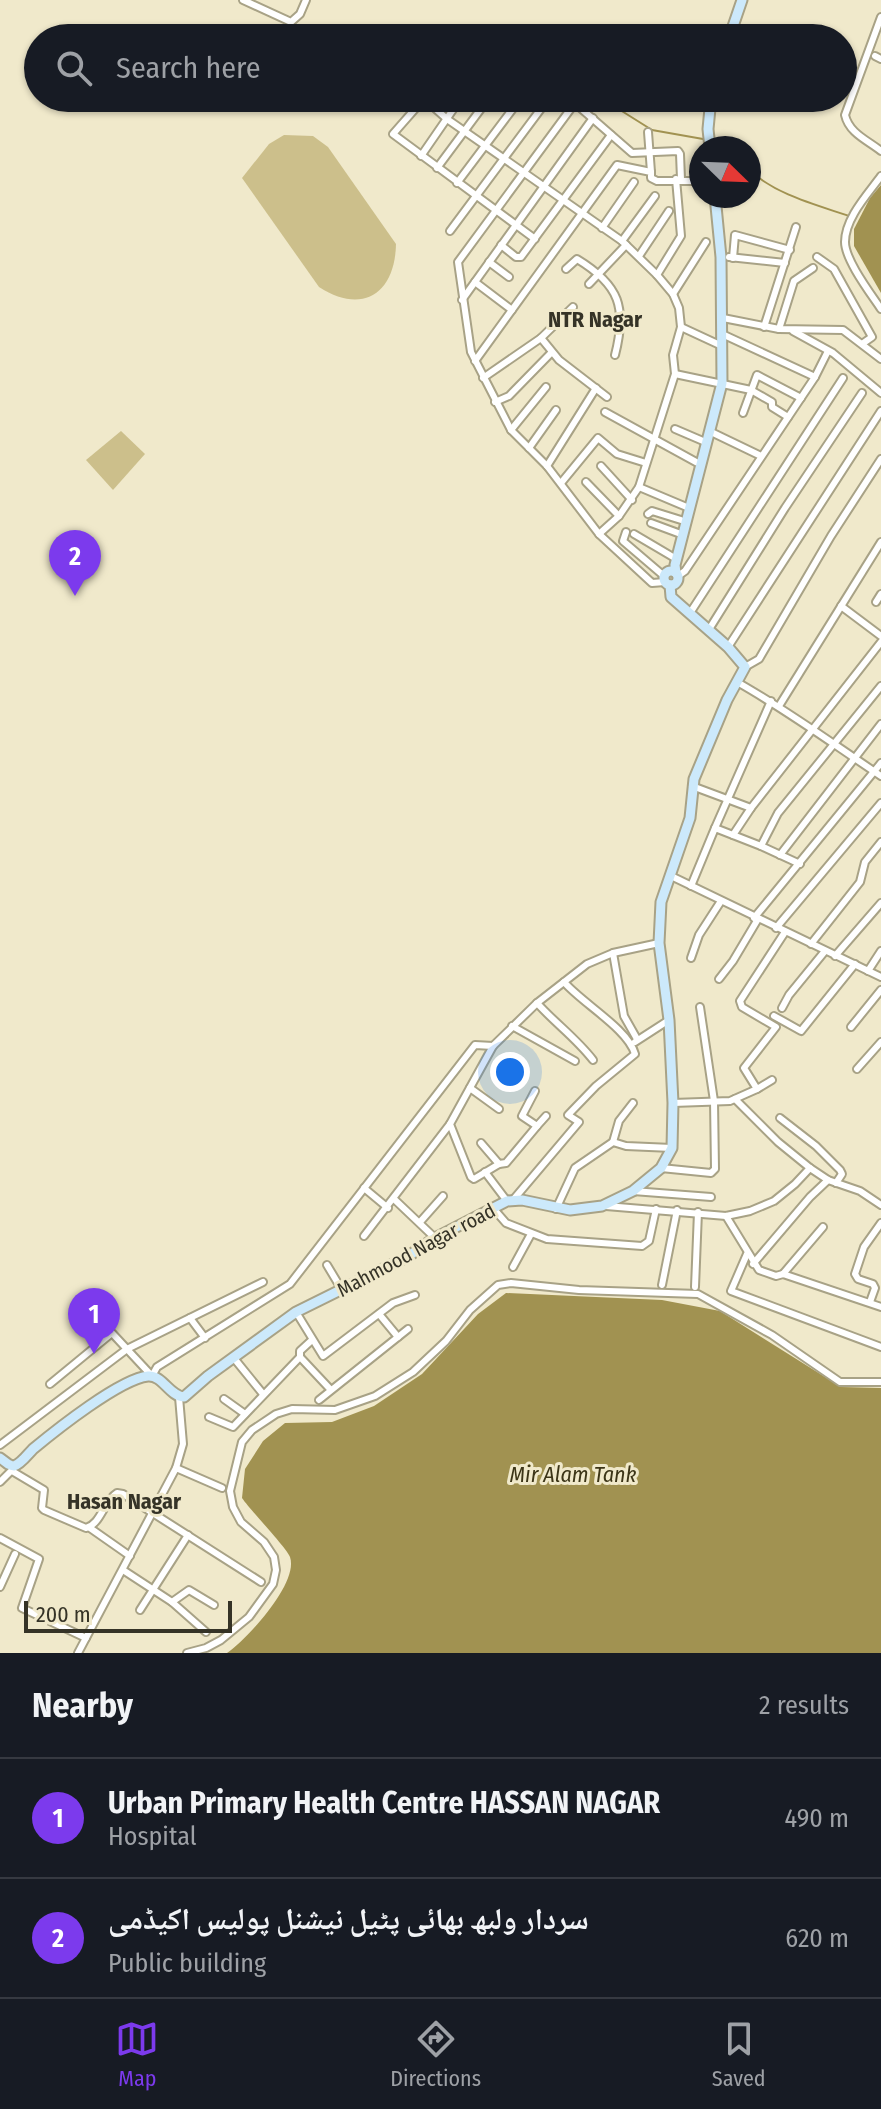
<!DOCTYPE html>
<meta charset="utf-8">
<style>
:root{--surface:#171b24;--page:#242831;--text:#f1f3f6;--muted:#9ea1a6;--line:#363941;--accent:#7c3aed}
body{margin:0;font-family:"Fira Sans Condensed","Noto Naskh Arabic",sans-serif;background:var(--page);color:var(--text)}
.compass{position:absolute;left:689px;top:136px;width:72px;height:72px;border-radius:50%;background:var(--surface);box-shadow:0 2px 6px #0004;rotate:113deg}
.scale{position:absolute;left:24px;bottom:20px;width:208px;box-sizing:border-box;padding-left:8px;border:4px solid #353327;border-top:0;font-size:22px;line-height:28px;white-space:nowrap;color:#353327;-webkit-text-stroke:6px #f0e9cb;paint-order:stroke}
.you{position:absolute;left:510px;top:1072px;width:28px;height:28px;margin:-20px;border:6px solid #fff;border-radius:50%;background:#1a73e8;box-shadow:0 0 0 12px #1a73e833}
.badge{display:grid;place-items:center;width:52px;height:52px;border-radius:50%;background:var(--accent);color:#fff;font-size:26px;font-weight:700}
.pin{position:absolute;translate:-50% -66px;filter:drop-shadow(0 2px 4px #0008)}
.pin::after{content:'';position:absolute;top:42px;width:28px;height:24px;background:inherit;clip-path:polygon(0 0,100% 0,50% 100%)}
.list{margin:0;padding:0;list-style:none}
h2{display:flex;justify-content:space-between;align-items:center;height:104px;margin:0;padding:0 32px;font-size:34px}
h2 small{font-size:26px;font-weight:400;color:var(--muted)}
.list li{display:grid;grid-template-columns:52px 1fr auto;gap:24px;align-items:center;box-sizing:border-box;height:120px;padding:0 32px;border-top:2px solid var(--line)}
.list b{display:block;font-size:30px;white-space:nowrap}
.list p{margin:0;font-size:26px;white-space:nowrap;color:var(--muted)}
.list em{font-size:26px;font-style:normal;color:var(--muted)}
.icon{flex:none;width:44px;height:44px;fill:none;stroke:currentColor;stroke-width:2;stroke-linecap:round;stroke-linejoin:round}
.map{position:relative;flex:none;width:881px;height:1653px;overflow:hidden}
.search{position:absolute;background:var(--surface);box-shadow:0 2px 6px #0004;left:24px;right:24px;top:24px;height:88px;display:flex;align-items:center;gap:20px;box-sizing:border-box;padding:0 28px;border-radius:44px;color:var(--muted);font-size:30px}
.sheet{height:344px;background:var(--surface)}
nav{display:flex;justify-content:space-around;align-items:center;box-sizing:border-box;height:112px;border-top:2px solid var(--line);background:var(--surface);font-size:22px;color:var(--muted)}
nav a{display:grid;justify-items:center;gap:4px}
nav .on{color:var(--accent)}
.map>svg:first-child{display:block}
</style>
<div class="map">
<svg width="881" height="1653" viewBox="0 0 881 1653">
<rect width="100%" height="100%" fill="#f0e9cb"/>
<!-- green -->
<g fill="#ccbf8b">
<path d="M284 135 313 136 328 147 396 244C395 294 362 315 319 287L242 178 269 144Z"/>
<path d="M121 431 145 454 113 490 86 460Z"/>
</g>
<!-- water -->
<g fill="#a19251">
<path d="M881 185V293L854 246V229L870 198Z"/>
<path d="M506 1293 662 1300 720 1311 841 1387 881 1388V1653H227C247 1639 299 1583 290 1557 286 1547 251 1511 242 1498L245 1469 263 1441 285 1423 332 1422 374 1406 422 1374 478 1314Z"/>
</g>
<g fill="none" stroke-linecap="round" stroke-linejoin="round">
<!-- stream -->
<g stroke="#a19251" stroke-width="2">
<path d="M601 98 652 130 703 139"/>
<path d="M716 141H719L722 148"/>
<path d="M749 170C777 195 814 204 849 216"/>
</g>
<!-- street casing -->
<g stroke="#a8a286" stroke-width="10">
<g id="street">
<path d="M243 0 291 22 300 14 306 0"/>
<path d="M881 17 845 115C849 133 867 140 881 151"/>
<path d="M875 56 881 59"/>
<path d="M569 98 632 153 678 151 680 154 681 179"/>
<path d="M575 103 458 262 471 352 511 430 547 466 599 534 652 583 665 582"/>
<path d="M648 132 651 172"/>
<path d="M421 156 461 98"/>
<path d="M437 168 489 98"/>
<path d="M881 176C868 194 845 218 845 242 845 260 871 294 881 309"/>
<path d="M457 183 521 98"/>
<path d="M602 228 634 182"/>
<path d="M450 231 549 98"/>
<path d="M535 239 393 134 422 101 429 103 447 119 622 241 657 275 673 294 679 308 681 327 673 355 675 374 639 487 619 516 599 534"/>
<path d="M622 241 655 196"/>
<path d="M501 245 516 257H521L611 135"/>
<path d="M639 256 669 211"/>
<path d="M729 257 785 263"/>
<path d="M817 257 834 269 872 337 862 344"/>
<path d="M733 258 735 235 790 250"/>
<path d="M489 262 509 277"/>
<path d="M566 269 577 259C620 285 627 308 615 355"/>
<path d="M657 275 681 236 676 179"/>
<path d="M475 282 512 310"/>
<path d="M589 284 626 245"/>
<path d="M673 294 706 242"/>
<path d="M462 300 593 118"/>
<path d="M723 318 779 329 843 330 881 359"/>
<path d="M681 327 722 346"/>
<path d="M764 327 796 227"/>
<path d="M779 329 794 281 813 268"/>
<path d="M793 331 833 353 881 393"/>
<path d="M722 334 815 377"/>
<path d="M541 338 573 307"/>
<path d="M475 361 617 165 651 172V178L657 181H701"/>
<path d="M675 374 751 390 772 402V407L788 417"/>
<path d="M483 378 541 338 559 360 607 397"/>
<path d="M495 402 509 396 551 353"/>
<path d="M605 412 696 462"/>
<path d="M743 413 757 375 801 398"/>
<path d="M675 429 703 441"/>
<path d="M511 430 546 387"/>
<path d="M709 431 761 456"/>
<path d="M529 448 556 410"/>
<path d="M547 466 596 388"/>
<path d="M601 466 632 500"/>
<path d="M586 482 619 516"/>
<path d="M561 483 598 438 617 454 646 463"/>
<path d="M639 487 689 508"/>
<path d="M648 514 652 511 681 520"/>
<path d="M651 523 678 533"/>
<path d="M626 532 623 541 664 576"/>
<path d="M634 534 673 557"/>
<path d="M678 576 685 571 815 377 828 351"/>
<path d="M876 602 881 594"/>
<path d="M841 606 881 636"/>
<path d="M690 613 843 378"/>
<path d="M708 631 785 508 862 393"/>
<path d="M728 647 881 411"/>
<path d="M745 667 759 659 831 536 881 459"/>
<path d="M737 682C787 710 833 744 881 776"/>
<path d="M779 706 881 542"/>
<path d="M692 786 751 808"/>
<path d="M715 828 771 701"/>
<path d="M733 835 751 808 881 642"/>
<path d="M780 855 881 724"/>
<path d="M800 864 761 846 778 813 881 686"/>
<path d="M671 876 881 977"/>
<path d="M691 886 715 828 761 846"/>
<path d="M754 918 881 763"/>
<path d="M776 928 881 803"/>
<path d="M811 944 860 882 865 862 881 842"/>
<path d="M613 953 624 1016 637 1039"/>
<path d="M835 956 881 903"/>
<path d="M691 958 699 935 721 901"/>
<path d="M868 971 881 951"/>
<path d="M719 979 733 961 758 919"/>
<path d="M537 1003C556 1024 576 1038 593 1060"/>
<path d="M782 1008 789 995 825 951"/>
<path d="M774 1016 801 1031 855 964"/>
<path d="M512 1026 575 1061"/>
<path d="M851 1027 881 990"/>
<path d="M635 1042 669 1020"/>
<path d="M493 1046 450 1124 471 1177 474 1179 499 1164 506 1163 537 1126"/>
<path d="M857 1069 881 1042"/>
<path d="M470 1088 499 1109"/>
<path d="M757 1089 772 1080"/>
<path d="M535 1091 522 1116 537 1126 546 1116"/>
<path d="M735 1099 778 1142 810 1168 828 1180 860 1191 881 1205"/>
<path d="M673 1103 730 1101 757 1089 744 1068 776 1027 742 1007 740 1001 785 932"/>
<path d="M780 1118 816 1146 840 1170 842 1174 836 1183"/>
<path d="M613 1142 619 1121 633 1103"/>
<path d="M481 1143 499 1164"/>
<path d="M661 1168 711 1173 715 1169 714 1101 700 1007"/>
<path d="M485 1172 507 1201"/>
<path d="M364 1188 388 1208"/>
<path d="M633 1191 711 1197"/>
<path d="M394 1199 435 1238"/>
<path d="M513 1200 579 1122 568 1115 596 1086 635 1054C628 1029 582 1003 564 982"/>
<path d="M606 1206 726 1216 750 1211 774 1201 795 1184 810 1168"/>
<path d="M493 1208 506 1223 547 1239 642 1246 649 1241 656 1209"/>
<path d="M556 1209 575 1168 613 1142 626 1146 672 1148"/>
<path d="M726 1216 759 1270 776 1276 783 1274 881 1307"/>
<path d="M420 1222 443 1196"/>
<path d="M364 1236 450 1124"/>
<path d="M747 1254 731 1291 881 1347"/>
<path d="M753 1264 810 1197 828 1180"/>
<path d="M327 1265 342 1290"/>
<path d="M513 1267 531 1234"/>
<path d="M783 1274 823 1227"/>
<path d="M662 1285 677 1210"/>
<path d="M695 1287 698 1212"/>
<path d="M870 1302 875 1288 873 1284 858 1279 855 1274 864 1247 881 1223"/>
<path d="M296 1312 323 1356 393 1303 415 1295"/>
<path d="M379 1314 398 1337"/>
<path d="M190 1318 205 1338"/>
<path d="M233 1357 263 1394"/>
<path d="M300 1357V1351L312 1340"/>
<path d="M50 1384 112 1333 152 1376 157 1367 290 1284 475 1045 493 1046 537 1003 587 964 613 953 659 943"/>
<path d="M224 1399 245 1414"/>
<path d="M319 1400 408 1329"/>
<path d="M209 1417 233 1427 300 1357 330 1389"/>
<path d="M0 1445 127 1349 263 1282"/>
<path d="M176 1468 183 1444 179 1397"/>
<path d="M12 1471 44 1490 42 1508 44 1510 86 1528C101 1524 103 1502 117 1493L123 1494 261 1582"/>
<path d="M0 1482 13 1469"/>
<path d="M90 1528 130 1556"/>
<path d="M0 1538 39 1559 22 1608 86 1638"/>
<path d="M123 1570 172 1602 206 1632"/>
<path d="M0 1587 15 1554"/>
<path d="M172 1602 189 1590 214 1605"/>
<path d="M140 1610 188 1535"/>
<path d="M78 1653 176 1468 222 1488"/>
<path d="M187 1653 206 1648 221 1640 249 1617 273 1584 276 1570 274 1557 264 1542 241 1522 233 1507 230 1491 242 1442 252 1430 276 1414 292 1409 335 1410 375 1396 413 1372 446 1341 470 1310 498 1285 511 1283 579 1290 698 1294 772 1335 840 1382H881"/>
</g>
</g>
<!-- secondary casing -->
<g stroke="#a8a286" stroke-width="13">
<g id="secondary">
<path d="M729 38 742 0"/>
<path d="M710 148 708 129 711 98"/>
<circle cx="671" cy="578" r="7"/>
<path d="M676 573 675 565 722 383 721 257 715 196"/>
<path d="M0 1458 8 1464C10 1465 12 1466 14 1466 21 1464 28 1454 33 1449 56 1430 120 1379 148 1376 163 1375 169 1396 184 1397L208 1376 296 1312 407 1257 435 1238 507 1201 522 1200 570 1210 602 1206 633 1191 661 1168 672 1148 673 1103 669 1020 659 943 661 902 690 818 694 779 727 700 745 667 728 647 671 597 670 585"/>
</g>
</g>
<!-- street -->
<use href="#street" stroke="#fff" stroke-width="6"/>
<!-- secondary -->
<use href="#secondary" stroke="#cce9fb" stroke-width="9"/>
</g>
<g text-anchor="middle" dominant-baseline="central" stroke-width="6" stroke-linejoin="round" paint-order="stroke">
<!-- street labels -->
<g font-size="20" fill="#353327" stroke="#f0e9cb">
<text transform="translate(416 1250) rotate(-28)">Mahmood Nagar road</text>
</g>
<!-- neighbourhood labels -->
<g font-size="22" font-weight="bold" fill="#353327" stroke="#f0e9cb">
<text x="595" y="319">NTR Nagar</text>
<text x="124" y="1501">Hasan Nagar</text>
</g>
<!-- water labels -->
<g font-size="22" font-style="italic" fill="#3c3517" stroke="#f0e9cb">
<text x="573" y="1474">Mir Alam Tank</text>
</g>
</g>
</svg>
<svg class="compass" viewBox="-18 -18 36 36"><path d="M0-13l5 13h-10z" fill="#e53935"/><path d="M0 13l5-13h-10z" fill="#9ea1a6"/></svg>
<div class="scale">200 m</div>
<div class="you"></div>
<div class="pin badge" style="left:94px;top:1354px">1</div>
<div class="pin badge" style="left:75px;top:596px">2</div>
<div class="search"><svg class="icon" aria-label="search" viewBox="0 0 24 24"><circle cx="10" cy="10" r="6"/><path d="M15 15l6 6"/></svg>Search here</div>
</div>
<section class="sheet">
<h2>Nearby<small>2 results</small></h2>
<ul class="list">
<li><span class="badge">1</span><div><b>Urban Primary Health Centre HASSAN NAGAR</b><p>Hospital</p></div><em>490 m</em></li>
<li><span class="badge">2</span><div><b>سردار ولبھ بھائی پٹیل نیشنل پولیس اکیڈمی</b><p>Public building</p></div><em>620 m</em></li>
</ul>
</section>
<nav>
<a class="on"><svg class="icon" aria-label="map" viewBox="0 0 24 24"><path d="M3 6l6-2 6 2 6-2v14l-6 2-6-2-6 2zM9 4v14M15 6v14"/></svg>Map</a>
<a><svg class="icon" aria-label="directions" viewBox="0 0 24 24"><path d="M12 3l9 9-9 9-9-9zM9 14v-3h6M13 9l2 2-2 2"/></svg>Directions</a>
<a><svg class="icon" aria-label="saved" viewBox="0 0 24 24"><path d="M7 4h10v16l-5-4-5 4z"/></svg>Saved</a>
</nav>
